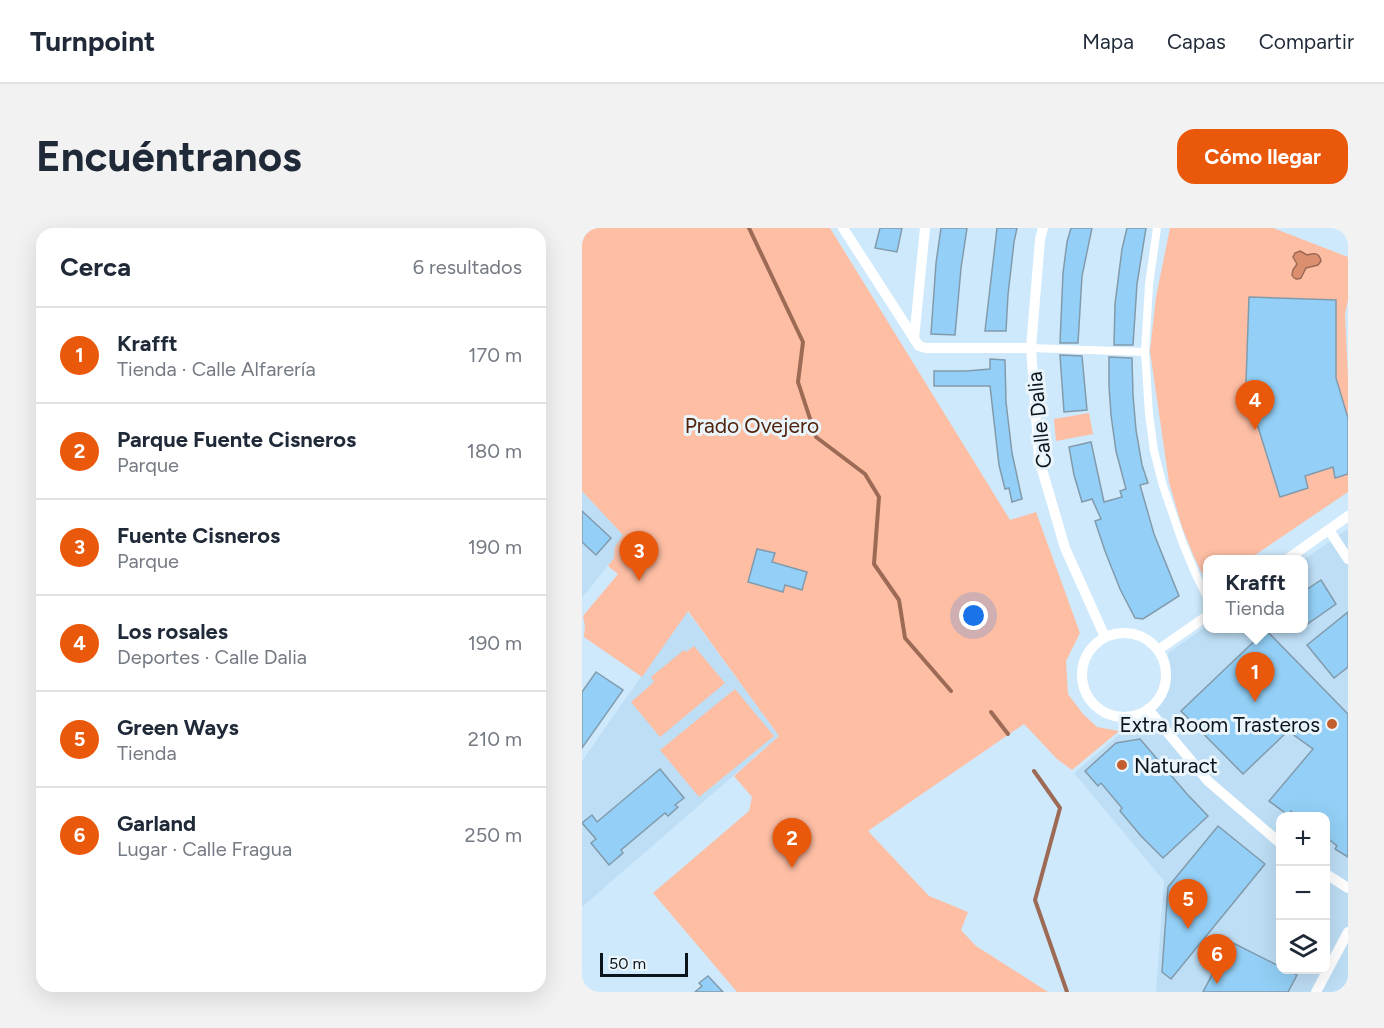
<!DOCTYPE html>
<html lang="es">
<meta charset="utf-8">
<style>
:root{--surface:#fff;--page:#f2f2f3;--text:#1f2937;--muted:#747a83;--line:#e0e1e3;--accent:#ea580c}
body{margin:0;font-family:Figtree,sans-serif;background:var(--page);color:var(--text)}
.controls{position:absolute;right:18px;bottom:18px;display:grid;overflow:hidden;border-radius:12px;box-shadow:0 6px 24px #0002}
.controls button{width:54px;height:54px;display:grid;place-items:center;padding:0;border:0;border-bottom:2px solid var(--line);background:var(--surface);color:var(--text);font:30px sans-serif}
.scale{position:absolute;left:18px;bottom:15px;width:88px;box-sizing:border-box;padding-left:6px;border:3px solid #0b141a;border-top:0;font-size:16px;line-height:21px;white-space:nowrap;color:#0b141a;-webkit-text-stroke:4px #e9f4fb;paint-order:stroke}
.you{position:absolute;left:392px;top:388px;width:21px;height:21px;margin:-15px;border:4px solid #fff;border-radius:50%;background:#1a73e8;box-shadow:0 0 0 9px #1a73e833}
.badge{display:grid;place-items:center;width:39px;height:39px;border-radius:50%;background:var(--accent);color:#fff;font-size:20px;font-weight:700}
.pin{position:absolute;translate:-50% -50px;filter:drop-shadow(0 2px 3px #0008)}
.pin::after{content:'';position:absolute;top:32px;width:21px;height:18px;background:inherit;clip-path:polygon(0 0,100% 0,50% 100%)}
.popup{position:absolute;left:621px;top:327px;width:105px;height:78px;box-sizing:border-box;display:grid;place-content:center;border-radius:12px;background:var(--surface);filter:drop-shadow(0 2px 4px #0005);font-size:20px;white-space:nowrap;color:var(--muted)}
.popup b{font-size:22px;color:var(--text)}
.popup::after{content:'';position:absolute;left:50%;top:100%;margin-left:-12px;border:12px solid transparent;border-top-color:var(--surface)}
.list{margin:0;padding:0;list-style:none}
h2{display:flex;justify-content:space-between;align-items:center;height:78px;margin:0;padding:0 24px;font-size:26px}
h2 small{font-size:20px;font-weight:400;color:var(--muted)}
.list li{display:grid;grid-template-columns:39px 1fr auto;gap:18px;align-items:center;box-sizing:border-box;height:96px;padding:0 24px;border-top:2px solid var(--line)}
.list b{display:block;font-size:22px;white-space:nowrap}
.list p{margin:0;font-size:20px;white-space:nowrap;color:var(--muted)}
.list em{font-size:20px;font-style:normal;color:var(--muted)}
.icon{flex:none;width:33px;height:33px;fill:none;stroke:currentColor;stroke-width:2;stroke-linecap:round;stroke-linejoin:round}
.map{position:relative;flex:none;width:766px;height:764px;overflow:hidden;border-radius:18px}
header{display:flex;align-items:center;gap:36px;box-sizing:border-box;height:84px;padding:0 30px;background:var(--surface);border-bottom:2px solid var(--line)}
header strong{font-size:28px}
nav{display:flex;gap:33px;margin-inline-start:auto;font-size:21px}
.intro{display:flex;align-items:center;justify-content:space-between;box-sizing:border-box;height:144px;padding:0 36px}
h1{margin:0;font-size:42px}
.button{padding:15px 27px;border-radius:18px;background:var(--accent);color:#fff;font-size:21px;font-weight:700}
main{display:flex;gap:36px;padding:0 36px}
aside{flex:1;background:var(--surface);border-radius:18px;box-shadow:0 6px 24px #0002}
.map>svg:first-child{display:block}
</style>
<header>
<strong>Turnpoint</strong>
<nav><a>Mapa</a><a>Capas</a><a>Compartir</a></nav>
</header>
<div class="intro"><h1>Encuéntranos</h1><a class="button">Cómo llegar</a></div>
<main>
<aside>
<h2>Cerca<small>6 resultados</small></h2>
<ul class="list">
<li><span class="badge">1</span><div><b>Krafft</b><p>Tienda · Calle Alfarería</p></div><em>170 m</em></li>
<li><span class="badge">2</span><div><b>Parque Fuente Cisneros</b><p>Parque</p></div><em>180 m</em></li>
<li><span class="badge">3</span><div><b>Fuente Cisneros</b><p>Parque</p></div><em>190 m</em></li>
<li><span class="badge">4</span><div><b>Los rosales</b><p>Deportes · Calle Dalia</p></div><em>190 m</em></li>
<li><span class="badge">5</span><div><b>Green Ways</b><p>Tienda</p></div><em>210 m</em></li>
<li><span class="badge">6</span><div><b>Garland</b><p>Lugar · Calle Fragua</p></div><em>250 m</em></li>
</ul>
</aside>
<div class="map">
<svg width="766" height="764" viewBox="0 0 766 764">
<rect width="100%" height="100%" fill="#cee9fb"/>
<!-- built -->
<g fill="#bddef5" fill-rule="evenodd">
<path d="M0 263 41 307 33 319 32 330 0 370Z"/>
<path d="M766 301V764H574L582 653 492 545 585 466 588 445 586 425 625 398V400H721V332ZM698 588H744V742H698Z"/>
<path d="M105 383 197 508 0 679V533Z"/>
</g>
<!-- green -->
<g fill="#fdbea4">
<path d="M0 0H248L428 292 454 284 498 405 484 433 486 466 501 486 515 499 537 503 490 542 475 531 442 496 286 603 347 668 386 684 379 702 394 718 466 764H155L71 665 167 583 170 569 152 548 197 508 106 383 60 449 2 409 3 398 1 388 36 346 26 338 32 330 33 319 41 307 0 263Z"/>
<path d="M588 0H691L766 29V72L763 86 766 150V264L667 331 625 332V355L612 329 600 299 587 254 568 123 574 69Z"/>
<path d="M507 185 511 206 474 213 472 191Z"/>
<path d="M112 418 143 455 78 509 49 474 72 454 69 449 102 422 104 424Z"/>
<path d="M153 461 192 508 117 569 78 522Z"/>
</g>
<!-- water -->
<path fill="#db8f6f" stroke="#9d6a56" stroke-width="1.5" d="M718 23 725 27C732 25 737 24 739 33L736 37 724 40 719 50C715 52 712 51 710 47L711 42 715 36 711 29 713 25Z"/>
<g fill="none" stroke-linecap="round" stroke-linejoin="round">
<!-- stream -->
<g stroke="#9d6a56" stroke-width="4">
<path d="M167 0 221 114 216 154 234 209 283 246 297 269 292 336 317 372 323 410 369 463"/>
<path d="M409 484 426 506"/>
<path d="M452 543 478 580 453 672 485 764"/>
</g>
</g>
<!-- building -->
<g fill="#93cff6" stroke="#829bac" stroke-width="1.5">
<path d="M298 0H320L315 24 293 20Z"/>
<path d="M359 0H385L379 40 373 107 349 106 354 35Z"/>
<path d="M415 0H435L432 14 426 67 424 103H403Z"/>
<path d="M489 0H510L500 48 496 115H478L481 45 485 14Z"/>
<path d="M545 0H564L555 56 551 117H532L533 76 540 21Z"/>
<path d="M667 69 754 72V150L766 190V246L753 250 751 239 723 248 726 260 698 269 671 183 664 154Z"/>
<path d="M478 127 500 128 505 182 482 184Z"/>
<path d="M527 129 550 130 551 167 554 202 560 237 566 255 558 257 572 306 597 368 561 391 553 390 538 361 523 323 513 293 519 291 510 271 500 274 492 247 487 219 509 214 522 274 540 269 538 263 544 261 534 223 529 187 527 158Z"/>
<path d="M408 131 423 132 424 174 430 225 440 271 430 274 427 260 423 261 417 237 408 158H352V143H384L408 141Z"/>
<path d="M0 283 29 310 14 327 0 314Z"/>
<path d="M175 321 193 325 190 334 225 344 220 362 203 357 201 364 166 354Z"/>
<path d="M739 352 754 376 721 399V364Z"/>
<path d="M766 384V439L752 450 725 417Z"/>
<path d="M684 402 766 486V629L753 621 755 618 744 609V588H715L709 583 706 587 687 573 731 521 706 503 661 546 599 483Z"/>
<path d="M14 444 41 462 0 520V464Z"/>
<path d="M558 511 605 566 626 588 581 630 559 608 538 583 540 580 519 555 516 558 503 543 534 515Z"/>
<path d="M78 541 102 570 93 577 96 579 86 588 83 585 39 622 41 625 27 637 9 615 14 611 0 595 10 587 15 594Z"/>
<path d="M636 598 683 636 589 751 580 744 586 659Z"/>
<path d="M645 712 699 739V741H703L715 747 706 764H621L635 737 633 736Z"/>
<path d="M126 748 141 764H113L120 758 117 755Z"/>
</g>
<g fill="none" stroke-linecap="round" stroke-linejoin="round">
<!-- pedestrian -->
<g stroke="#fff" stroke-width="8">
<path d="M575 0 567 57 563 124 567 186 572 223 581 258 601 316 614 347 625 369"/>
<path d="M449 120 563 124"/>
</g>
<!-- minor -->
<g stroke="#fff" stroke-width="10">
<path d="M261 0 337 118 344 120H449"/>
<path d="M461 0 458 11 449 120 457 231 483 320 523 409"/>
<path d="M332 111 343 0"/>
<path d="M747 302 766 331"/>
<path d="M704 332 766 288"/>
<circle cx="542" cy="447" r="42"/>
<path d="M576 422 625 388"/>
<path d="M566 481 626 553 698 615"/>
<path d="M744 646 766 660"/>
<path d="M734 764 766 704"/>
</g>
</g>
<!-- markers -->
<g fill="#c45e2e" stroke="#e9f4fb" stroke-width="2">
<circle cx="750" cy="496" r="6"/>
<circle cx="540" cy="537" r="6"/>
</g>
<g text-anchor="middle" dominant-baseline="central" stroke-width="6" stroke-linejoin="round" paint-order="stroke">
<!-- street labels -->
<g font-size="21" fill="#0b141a" stroke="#e9f4fb">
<text transform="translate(457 192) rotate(-96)">Calle Dalia</text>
</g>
<!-- park labels -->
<g font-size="21" fill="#52220a" stroke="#e9f4fb">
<text x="170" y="197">Prado Ovejero</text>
</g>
<!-- poi labels -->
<g font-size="21" fill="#0b141a" stroke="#e9f4fb" text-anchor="end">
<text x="738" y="496">Extra Room Trasteros</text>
<text x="552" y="537" text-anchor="start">Naturact</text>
</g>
</g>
</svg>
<div class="controls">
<button>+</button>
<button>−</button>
<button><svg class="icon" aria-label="layers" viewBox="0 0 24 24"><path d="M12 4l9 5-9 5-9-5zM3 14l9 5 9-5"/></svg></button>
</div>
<div class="scale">50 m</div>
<div class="you"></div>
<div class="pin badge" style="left:673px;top:474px">1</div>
<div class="popup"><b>Krafft</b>Tienda</div>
<div class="pin badge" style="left:210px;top:640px">2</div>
<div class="pin badge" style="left:57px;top:353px">3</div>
<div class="pin badge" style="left:673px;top:202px">4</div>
<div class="pin badge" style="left:606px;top:701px">5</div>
<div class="pin badge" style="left:635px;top:756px">6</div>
</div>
</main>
